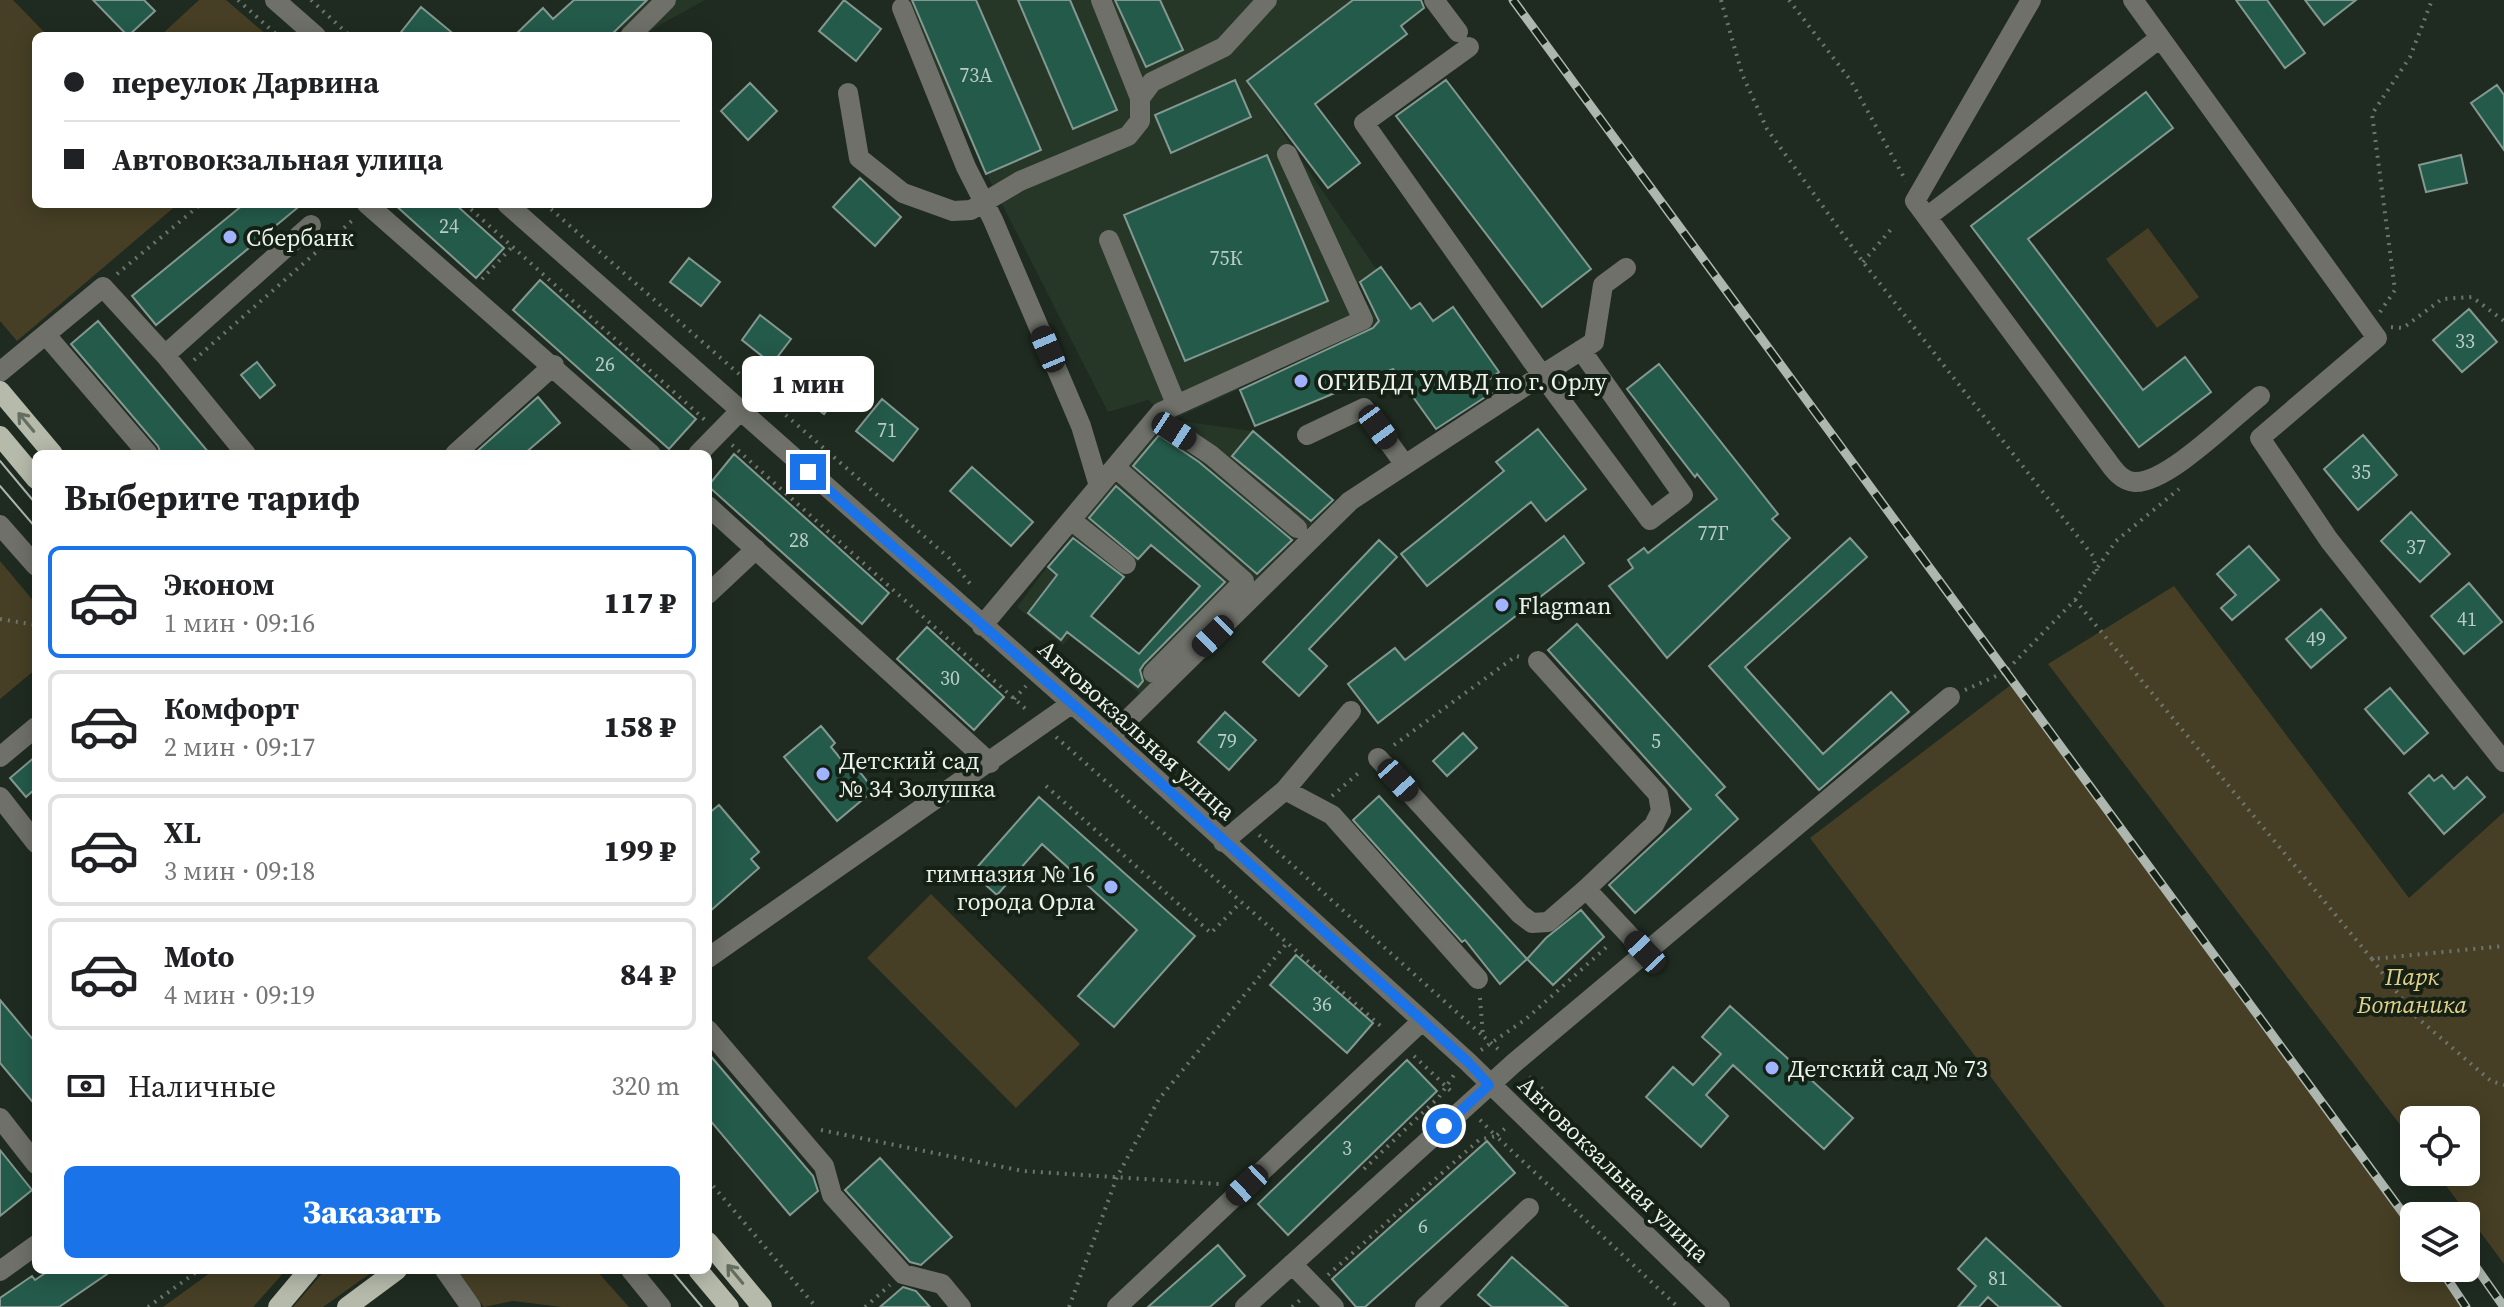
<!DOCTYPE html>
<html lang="ru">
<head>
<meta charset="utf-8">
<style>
	body { margin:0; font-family:"Source Serif 4",serif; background:#f2f2f2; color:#202124; height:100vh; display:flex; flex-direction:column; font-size:30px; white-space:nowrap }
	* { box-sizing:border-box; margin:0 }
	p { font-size:26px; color:#757577 }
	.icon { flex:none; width:44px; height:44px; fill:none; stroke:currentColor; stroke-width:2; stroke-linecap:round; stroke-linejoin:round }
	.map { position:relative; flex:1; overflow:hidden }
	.panel { position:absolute; left:32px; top:450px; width:680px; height:824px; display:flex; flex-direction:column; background:#fff; border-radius:12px; box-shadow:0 4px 20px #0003 }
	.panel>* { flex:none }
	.hud { position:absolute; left:32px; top:32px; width:680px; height:176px; border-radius:12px; box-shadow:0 4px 20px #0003; display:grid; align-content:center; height:176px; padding:0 32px; background:#fff }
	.buttons { position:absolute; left:2400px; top:1106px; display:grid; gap:16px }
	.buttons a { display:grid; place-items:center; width:80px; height:80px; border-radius:12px; background:#fff; box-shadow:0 4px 20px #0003; font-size:40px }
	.end { position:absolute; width:36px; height:36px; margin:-18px; border:10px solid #1a73e8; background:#fff; box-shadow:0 0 0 4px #fff }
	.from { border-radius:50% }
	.bubble { position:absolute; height:56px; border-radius:12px; background:#fff; box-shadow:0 4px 20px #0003; font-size:26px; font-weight:800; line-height:56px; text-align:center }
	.car { position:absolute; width:24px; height:48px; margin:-24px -12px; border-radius:10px; box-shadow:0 0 6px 2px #0007; background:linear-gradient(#222 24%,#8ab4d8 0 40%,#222 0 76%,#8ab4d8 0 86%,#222 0) }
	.hud b { display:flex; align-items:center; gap:28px; height:76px; font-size:30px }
	.hud b+b { border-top:2px solid #e0e0e0 }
	.hud i { width:20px; height:20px; background:#202124 }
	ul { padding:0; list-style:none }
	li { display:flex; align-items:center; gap:24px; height:112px; margin:0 16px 12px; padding:0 16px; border:4px solid #e0e0e0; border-radius:12px }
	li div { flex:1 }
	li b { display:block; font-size:30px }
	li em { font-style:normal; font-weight:800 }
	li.current { border-color:#1a73e8 }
	li>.icon { width:72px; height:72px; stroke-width:1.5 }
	h2 { padding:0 32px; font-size:36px; line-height:96px }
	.pay { display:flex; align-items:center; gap:20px; height:88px; padding:0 32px; font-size:30px }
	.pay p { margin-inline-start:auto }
	.primary-button { display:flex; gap:16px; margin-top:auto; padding:16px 32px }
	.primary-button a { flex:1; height:92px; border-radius:12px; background:#1a73e8; color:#fff; font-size:32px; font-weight:800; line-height:92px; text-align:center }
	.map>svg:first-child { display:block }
</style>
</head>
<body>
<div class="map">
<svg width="2504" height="1307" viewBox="0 0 2504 1307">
	<rect width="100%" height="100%" fill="#1f2b20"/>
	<path fill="#263627" d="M600,0H705L640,36H627Z
		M898,0H1355L1247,81L1377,270L1355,286L1385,329L1359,330L1236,381L1239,389L1172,420L1253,431L1334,501L1141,694L1119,675L1200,586L1152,545L1063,645L1017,607L1150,432L1170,420L1148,400L1108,412Z"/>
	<path fill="#463f25" d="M0,0H13L48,36H36V204H178L17,341L0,321Z
		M199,0H226L268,36H160Z
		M2148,228L2199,297L2157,328L2106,259Z
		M0,561L36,604V669L0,699Z
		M2174,586L2409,898L2504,812V1264L2436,1172H2466V1120H2414V1143L2048,664Z
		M2012,684L2414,1232V1268H2441L2469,1307H2165L1810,838Z
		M931,894L1080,1044L1016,1108L867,958Z
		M214,1270H286L253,1307H163Z
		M325,1270H375L323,1307H293Z
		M455,1270H596L629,1307H562L513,1301L484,1307Z"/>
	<path fill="#245a4a" stroke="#839891" stroke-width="2" d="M93,0H144L155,11L128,36Z
		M574,0H647L610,36H514L543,8L553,19Z
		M844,0L881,29L856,61L819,31Z
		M912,0H976L1041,150L986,174Z
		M1018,0H1070L1117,110L1073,129Z
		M1115,0H1160L1183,50L1146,67Z
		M1353,0H1421L1424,8L1401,26L1407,34L1315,104L1360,163L1328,188L1247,81Z
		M2236,0H2267L2305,53L2285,68Z
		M2305,0H2356L2324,25Z
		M421,7L456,36H398Z
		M1235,80L1251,117L1171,153L1155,115Z
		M1446,80L1591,269L1542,307L1396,116Z
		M750,83L777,111L748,140L721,111Z
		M2497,85L2504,95V150L2471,103Z
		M2146,92L2173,128L2028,239L2143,390L2185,357L2211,392L2139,447L1971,226Z
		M1267,155L1328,301L1185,361L1124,215Z
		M2461,155L2467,183L2426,192L2419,165Z
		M860,178L901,217L875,246L833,207Z
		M244,204H302L156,325L132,296Z
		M394,204H455L504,248L476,278Z
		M689,258L720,282L701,306L670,282Z
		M1381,267L1411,309L1420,303L1433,321L1453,307L1499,372L1486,382L1493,392L1436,429L1393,369L1255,426L1240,390L1373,328L1379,321L1360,282Z
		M540,280L696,419L669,449L513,310Z
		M2469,309L2497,342L2462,372L2433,340Z
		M760,315L791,339L772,364L742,340Z
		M98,321L210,454H161L158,446L71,344Z
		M257,362L275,385L260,398L241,375Z
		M1659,364L1778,514L1772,519L1790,538L1667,658L1609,586L1633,568L1628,560L1644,548L1648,553L1717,499L1697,474L1695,477L1627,389Z
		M811,366L842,390L824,414L793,391Z
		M538,397L560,423L524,454H474Z
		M882,399L918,429L893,461L856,431Z
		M1538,429L1586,489L1546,521L1531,502L1427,586L1401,554L1504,471L1496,462Z
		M1253,431L1333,500L1311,521L1232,456Z
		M1159,435L1199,462L1292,540L1257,574L1133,466Z
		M2363,435L2397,475L2358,510L2324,469Z
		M734,454L889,593L862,624L708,486Z
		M972,467L1033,522L1011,546L950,491Z
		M1116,486L1225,582L1144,664L1140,670L1143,681L1138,687L1067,632L1061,640L1028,613L1057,575L1048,567L1073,538L1124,577L1091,616L1139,654L1200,586L1151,545L1138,559L1089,518Z
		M2411,512L2450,554L2420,582L2381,541Z
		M1564,536L1584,563L1378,723L1348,684L1395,648L1405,660Z
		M1850,538L1867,557L1745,667L1823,754L1891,692L1909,712L1819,790L1709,666Z
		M1379,540L1397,557L1309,649L1327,666L1299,696L1263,662Z
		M2249,546L2279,580L2232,620L2221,608L2236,595L2217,574Z
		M2469,583L2502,622L2464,654L2431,616Z
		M2321,609L2346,638L2311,668L2286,639Z
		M1577,624L1725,787L1716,795L1738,819L1635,913L1609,885L1691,809L1548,650Z
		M927,627L1004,697L974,730L897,659Z
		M2390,688L2428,733L2404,754L2365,709Z
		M1225,712L1256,740L1229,770L1198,742Z
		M821,726L835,743L831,747L854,775L859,771L874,790L837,821L784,757Z
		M1463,733L1477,748L1447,776L1433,761Z
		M36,756V788L26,797L10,778Z
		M2429,775L2434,781L2442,775L2454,789L2467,777L2485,797L2444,834L2409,793Z
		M1379,796L1527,959L1500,984L1465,940L1462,942L1353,820Z
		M1039,797L1195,936L1114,1027L1078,996L1137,930L1042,844L997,895L972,873Z
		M719,805L759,852L751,859L759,868L708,913V814Z
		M1581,910L1604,937L1553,985L1527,959L1546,938Z
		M1296,955L1373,1023L1347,1053L1270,985Z
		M0,1000L36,1043V1106L0,1063Z
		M1730,1006L1853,1118L1824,1149L1733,1065L1706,1095L1728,1116L1701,1147L1646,1097L1673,1067L1693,1085L1721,1054L1702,1037Z
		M708,1053L813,1176L818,1191L790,1215L708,1118Z
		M1407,1060L1437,1091L1288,1235L1258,1204Z
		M1487,1141L1515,1173L1365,1307H1356L1332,1279Z
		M0,1150L32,1190L0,1216Z
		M880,1158L952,1237L921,1265L910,1262L845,1190Z
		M1986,1238L2061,1307H1999L1988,1297L1979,1307H1958L1976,1286L1958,1269Z
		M1218,1245L1245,1276L1210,1307H1148Z
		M1512,1257L1568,1307H1492L1478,1295Z
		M50,1270H113L59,1307H0V1298L32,1276L35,1280Z
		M903,1287L916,1291L930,1307H880Z"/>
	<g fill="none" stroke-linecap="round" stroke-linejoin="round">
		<path stroke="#6c766d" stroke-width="4" stroke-dasharray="2 6" stroke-linecap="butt" d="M238,0L278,36
			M311,0L350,36
			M1721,0L1742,74L1767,129L1863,262L2093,556L2097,571
			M1789,0L1851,81L1906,181
			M465,204L705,420
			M545,204L949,558L972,586
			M1863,262L1893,227
			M117,274L201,204
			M482,279L512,247
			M2380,312L2395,290L2372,114L2410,57L2432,0
			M2391,327L2403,328L2442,299L2472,297L2504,321
			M194,360L355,218
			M732,445L1029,712
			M2075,600L2116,541L2179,489
			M0,619L36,625
			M1965,690L2005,672L2075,600L2372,959L2504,946
			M1014,699L1026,686
			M1140,734L1231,811
			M1056,737L1384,1029
			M1394,745L1516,656L1520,657
			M1046,786L1211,933L1241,902
			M1332,796L1362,770
			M1259,835L1482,1035
			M2372,959L2414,1015L2491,1081L2504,1085
			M1480,998L1483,1036L1499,1050
			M1481,1050L1526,1019L1610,944
			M1414,1056L1454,1094
			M1529,1077L1546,1092L1536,1101
			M1480,1120L1496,1136L1509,1125
			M821,1130L1023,1171L1219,1184
			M1364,1169L1439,1097L1454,1075
			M708,1180L816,1307
			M1328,1275L1479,1140L1496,1136L1678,1307
			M148,1307L199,1270
			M865,1307L890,1285
			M1069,1307L1117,1177L1159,1099L1287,943
			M1292,1307L1300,1300"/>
		<path stroke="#6e7069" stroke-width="20" d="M275,0L316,36
			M1101,0L1140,98
			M1434,0L1458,32
			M2031,0L1915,201L2106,459C2113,469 2121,481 2135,482C2168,483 2233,417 2260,396
			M2133,0L2377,338L2260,438L2329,540L2504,762
			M902,8L966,167L993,220L1081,426L1099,486
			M630,36L666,0
			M848,93L859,158L903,193L953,211L971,210L1020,181L1128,136L1140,121V98L1152,82L1224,47L1267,0
			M367,204L651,454
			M507,204L1110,737L1468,1062L1720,1307
			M1927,217L2160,38
			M1109,240L1176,404
			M46,335L148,454
			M1581,350L1683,495L1650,520L1542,375L1594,342L1603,285L1626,268
			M165,355L246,454
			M0,372L103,287L165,355L311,225
			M1156,418L1211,455L1297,528
			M1307,435L1364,408L1405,465
			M455,454L554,365
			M698,454L740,411
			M1115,467L1244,581L1153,673
			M708,506L990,763
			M1071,520L1126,564
			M0,525L36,566
			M708,594L756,549
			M982,626L1161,412L1363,320L1287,154
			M1538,661L1658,794L1661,811L1654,825L1586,889
			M1110,737L1350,501L1542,375L1364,123L1469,47
			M0,757L36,727
			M1378,758L1520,914L1532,923L1548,922L1586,889L1645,952
			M1285,790L1351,711
			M0,797L36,843
			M1223,842L1285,790L1332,815L1478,979
			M708,958L1071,704
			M708,1030L824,1166L832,1195L903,1274L942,1284L961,1307
			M0,1118L36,1164
			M1292,1264L1334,1307
			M445,1270L471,1307
			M631,1270L661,1307
			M0,1271L36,1245
			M1117,1307L1422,1021
			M1245,1307L1514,1063L1950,697
			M1425,1307L1529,1208"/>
		<path stroke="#b5baab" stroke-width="20" d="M0,391L53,454
			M0,436L36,479
			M708,1242L762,1307
			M698,1270L729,1307
			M278,1307L309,1270
			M347,1307L397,1270"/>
		<path stroke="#aeb7af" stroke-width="2" d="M0,461L36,504
			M0,486L36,528
			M671,1270L702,1307"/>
		<defs>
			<path id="rail" d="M1513,0L2414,1228
				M2466,1253L2504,1307
				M2440,1268L2466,1307"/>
		</defs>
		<use href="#rail" stroke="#aeb7af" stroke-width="9"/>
		<use href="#rail" stroke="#162116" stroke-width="6" stroke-dasharray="18" stroke-linecap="butt"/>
	</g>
	<defs><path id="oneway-shaft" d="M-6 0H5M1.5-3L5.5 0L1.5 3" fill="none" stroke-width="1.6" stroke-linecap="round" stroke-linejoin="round" transform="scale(2)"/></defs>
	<g stroke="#666e60">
		<use href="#oneway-shaft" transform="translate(26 422) rotate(-130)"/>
		<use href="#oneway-shaft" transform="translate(735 1274) rotate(-130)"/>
	</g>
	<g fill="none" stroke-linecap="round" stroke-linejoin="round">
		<path stroke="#1a73e8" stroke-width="10" d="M808,472L1110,737L1468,1062L1489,1085L1444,1126"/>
	</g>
	<g fill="#a1b3fd" stroke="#162116" stroke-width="3">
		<circle cx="230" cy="237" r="8"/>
		<circle cx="1301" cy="381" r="8"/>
		<circle cx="1502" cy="605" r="8"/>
		<circle cx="823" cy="774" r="8"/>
		<circle cx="1111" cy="887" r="8"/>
		<circle cx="1772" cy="1068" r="8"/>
	</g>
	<g text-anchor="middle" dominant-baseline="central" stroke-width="8" stroke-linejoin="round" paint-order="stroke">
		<g font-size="20" fill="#b8ccc3">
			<text x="976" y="75">73А</text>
			<text x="449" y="226">24</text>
			<text x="1226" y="258">75К</text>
			<text x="2465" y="341">33</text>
			<text x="605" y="364">26</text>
			<text x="887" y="430">71</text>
			<text x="2361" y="472">35</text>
			<text x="1713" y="533">77Г</text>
			<text x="799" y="540">28</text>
			<text x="2416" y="547">37</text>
			<text x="2467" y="619">41</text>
			<text x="2316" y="639">49</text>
			<text x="950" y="678">30</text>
			<text x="1227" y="741">79</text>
			<text x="1656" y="741">5</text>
			<text x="1322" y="1004">36</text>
			<text x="1347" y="1148">3</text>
			<text x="1423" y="1226">6</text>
			<text x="1998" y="1278">81</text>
		</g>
		<g font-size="24" fill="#eaf2eb" stroke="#162116" text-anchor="start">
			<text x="246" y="237">Сбербанк</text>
			<text x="1317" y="381">ОГИБДД УМВД по г. Орлу</text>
			<text x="1518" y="605">Flagman</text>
			<text x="839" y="760">Детский сад<tspan x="839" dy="28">№ 34 Золушка</tspan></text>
			<text x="1095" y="873" text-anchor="end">гимназия № 16<tspan x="1095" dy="28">города Орла</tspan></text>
			<text x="1788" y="1068">Детский сад № 73</text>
		</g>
		<g font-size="24" fill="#eaf2eb" stroke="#162116">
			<text transform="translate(1137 730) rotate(42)">Автовокзальная улица</text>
			<text transform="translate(1614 1169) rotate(44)">Автовокзальная улица</text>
		</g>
		<g font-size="24" font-style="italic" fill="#e2d089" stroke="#162116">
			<text x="2412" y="976">Парк<tspan x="2412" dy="28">Ботаника</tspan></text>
		</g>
	</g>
</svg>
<div class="buttons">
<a><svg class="icon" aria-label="locate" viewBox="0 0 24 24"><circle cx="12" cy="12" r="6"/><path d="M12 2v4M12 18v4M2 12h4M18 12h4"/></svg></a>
<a><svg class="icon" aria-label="layers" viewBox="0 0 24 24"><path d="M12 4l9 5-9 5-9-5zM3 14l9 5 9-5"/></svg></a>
</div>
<i class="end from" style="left:1444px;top:1126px"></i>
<i class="end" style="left:808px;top:472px"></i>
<div class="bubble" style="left:742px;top:356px;width:132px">1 мин</div>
<i class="car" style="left:1048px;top:349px;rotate:337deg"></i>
<i class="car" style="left:1378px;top:427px;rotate:144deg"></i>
<i class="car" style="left:1174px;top:431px;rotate:123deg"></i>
<i class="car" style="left:1213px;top:636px;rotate:226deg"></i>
<i class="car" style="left:1398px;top:780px;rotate:138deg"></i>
<i class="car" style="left:1645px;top:952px;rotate:317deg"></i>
<i class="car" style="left:1247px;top:1185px;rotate:227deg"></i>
<div class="hud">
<b><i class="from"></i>переулок Дарвина</b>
<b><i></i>Автовокзальная улица</b>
</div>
<section class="panel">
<h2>Выберите тариф</h2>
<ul>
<li class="current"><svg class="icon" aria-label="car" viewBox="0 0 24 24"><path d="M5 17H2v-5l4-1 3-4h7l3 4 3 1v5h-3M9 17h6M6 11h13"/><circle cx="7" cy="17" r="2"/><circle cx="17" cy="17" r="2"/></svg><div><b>Эконом</b><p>1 мин · 09:16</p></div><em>117 ₽</em></li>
<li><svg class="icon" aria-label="car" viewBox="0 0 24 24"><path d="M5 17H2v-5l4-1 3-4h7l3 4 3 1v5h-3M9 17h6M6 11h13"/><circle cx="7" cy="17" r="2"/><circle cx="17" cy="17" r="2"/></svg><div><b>Комфорт</b><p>2 мин · 09:17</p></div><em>158 ₽</em></li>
<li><svg class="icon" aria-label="car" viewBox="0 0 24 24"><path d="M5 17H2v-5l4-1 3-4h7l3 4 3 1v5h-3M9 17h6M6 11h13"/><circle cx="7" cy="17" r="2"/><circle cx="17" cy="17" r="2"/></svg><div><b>XL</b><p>3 мин · 09:18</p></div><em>199 ₽</em></li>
<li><svg class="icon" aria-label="car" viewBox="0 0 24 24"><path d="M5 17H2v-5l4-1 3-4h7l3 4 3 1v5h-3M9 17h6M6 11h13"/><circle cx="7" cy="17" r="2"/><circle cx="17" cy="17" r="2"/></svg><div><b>Moto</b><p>4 мин · 09:19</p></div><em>84 ₽</em></li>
</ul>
<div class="pay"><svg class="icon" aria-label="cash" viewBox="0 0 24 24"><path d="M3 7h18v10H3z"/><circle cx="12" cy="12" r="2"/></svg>Наличные<p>320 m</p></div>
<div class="primary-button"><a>Заказать</a></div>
</section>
</div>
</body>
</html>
